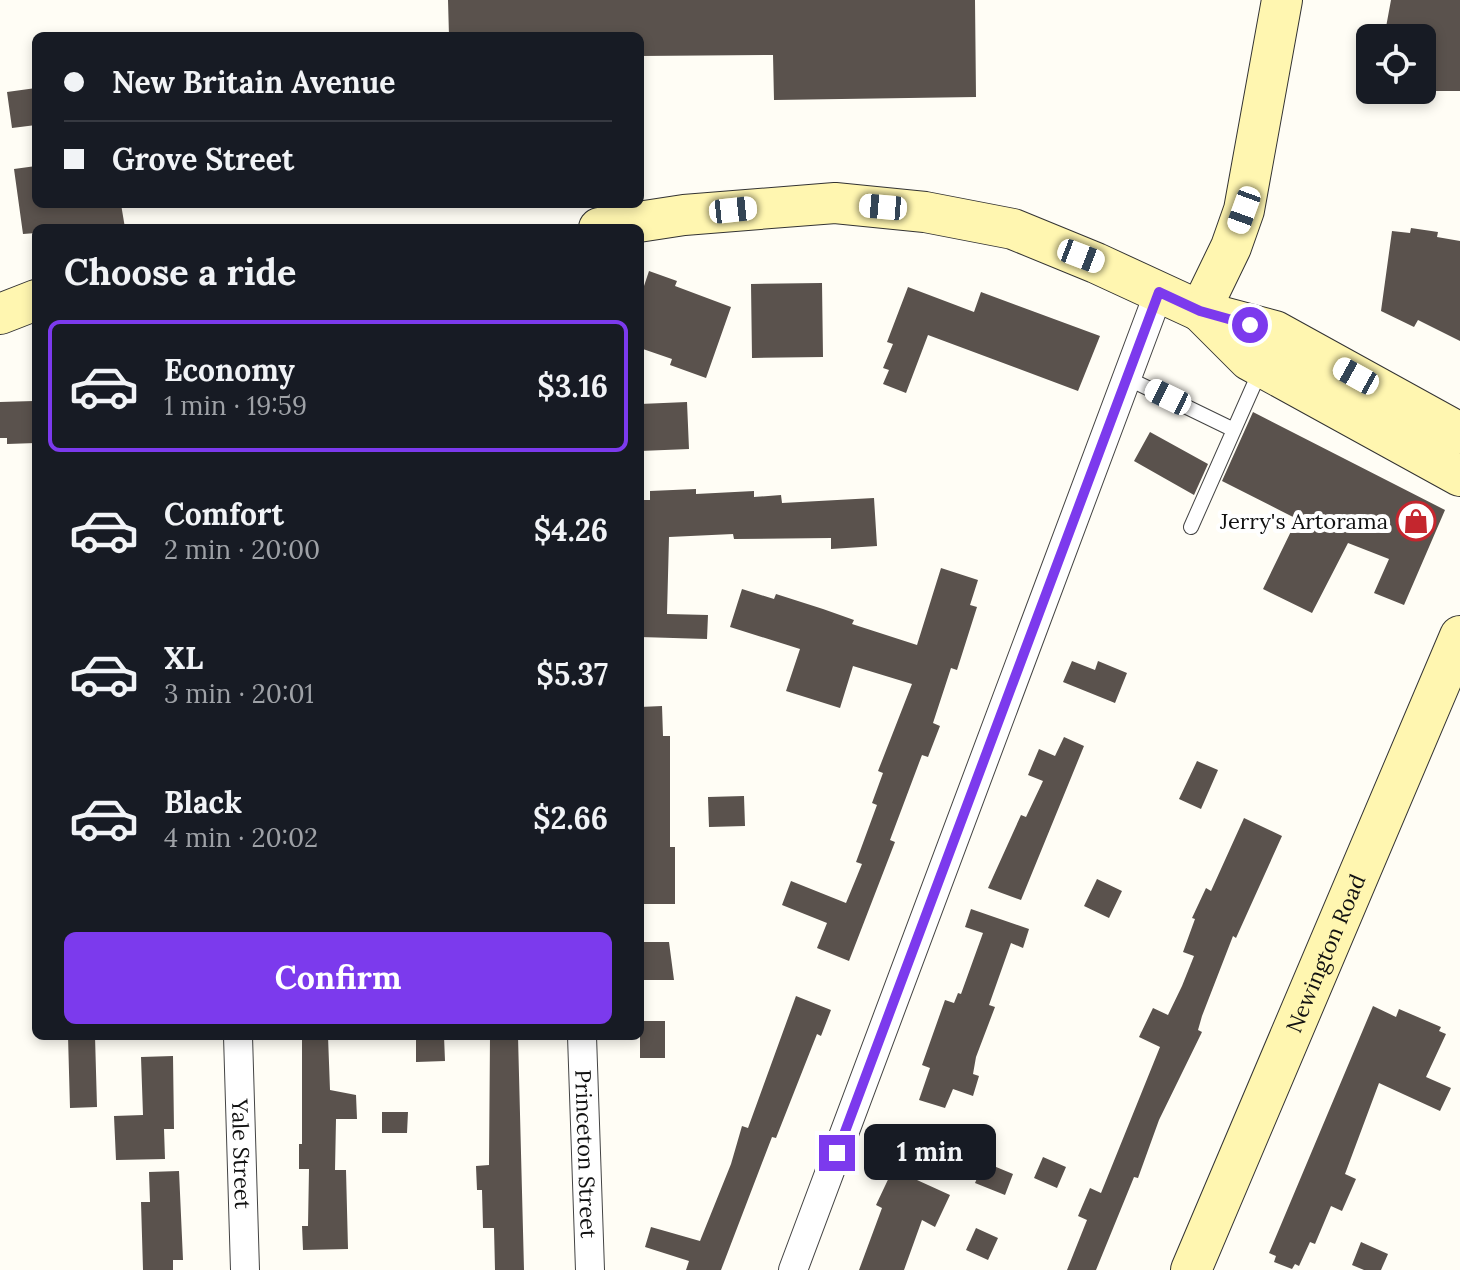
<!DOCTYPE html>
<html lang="en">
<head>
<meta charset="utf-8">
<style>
	body { margin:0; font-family:Lora,serif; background:#20242c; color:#f1f3f6; height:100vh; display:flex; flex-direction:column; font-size:30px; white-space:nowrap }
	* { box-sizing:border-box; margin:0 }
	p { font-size:26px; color:#9ea1a6 }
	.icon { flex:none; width:44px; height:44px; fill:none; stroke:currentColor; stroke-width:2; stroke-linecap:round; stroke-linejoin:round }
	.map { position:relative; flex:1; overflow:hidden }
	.side { position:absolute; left:32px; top:224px; width:612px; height:816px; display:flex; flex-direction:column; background:#171b24; border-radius:12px; box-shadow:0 4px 12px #0003 }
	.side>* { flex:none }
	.top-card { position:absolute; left:32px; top:32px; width:612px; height:176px; border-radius:12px; box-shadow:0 4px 12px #0003; display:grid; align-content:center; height:176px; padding:0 32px; background:#171b24 }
	.buttons { position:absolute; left:1356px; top:24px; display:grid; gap:16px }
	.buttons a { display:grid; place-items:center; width:80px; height:80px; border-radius:12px; background:#171b24; box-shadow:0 4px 12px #0003; font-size:40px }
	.end { position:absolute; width:36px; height:36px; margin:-18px; border:10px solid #7c3aed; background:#fff; box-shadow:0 0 0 4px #fff }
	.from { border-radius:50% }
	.bubble { position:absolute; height:56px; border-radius:12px; background:#171b24; box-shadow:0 4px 12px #0003; font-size:26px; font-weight:700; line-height:56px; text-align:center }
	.car { position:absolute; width:24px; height:48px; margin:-24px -12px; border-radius:10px; box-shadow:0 0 6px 2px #0007; background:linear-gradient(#fff 24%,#345 0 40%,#fff 0 76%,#345 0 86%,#fff 0) }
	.top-card b { display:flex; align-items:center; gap:28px; height:76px; font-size:30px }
	.top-card b+b { border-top:2px solid #363941 }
	.top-card i { width:20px; height:20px; background:#f1f3f6 }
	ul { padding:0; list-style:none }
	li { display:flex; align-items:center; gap:24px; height:132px; margin:0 16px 12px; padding:0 16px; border:4px solid transparent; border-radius:12px }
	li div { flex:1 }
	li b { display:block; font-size:30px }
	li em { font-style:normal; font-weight:700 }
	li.current { border-color:#7c3aed }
	li>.icon { width:72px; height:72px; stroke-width:1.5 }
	h2 { padding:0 32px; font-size:36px; line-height:96px }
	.primary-button { display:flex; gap:16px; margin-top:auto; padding:16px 32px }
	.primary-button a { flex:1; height:92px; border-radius:12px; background:#7c3aed; color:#fff; font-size:32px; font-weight:700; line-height:92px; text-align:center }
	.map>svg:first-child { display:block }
</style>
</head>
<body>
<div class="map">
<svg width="1460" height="1270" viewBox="0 0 1460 1270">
	<rect width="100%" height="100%" fill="#fffdf5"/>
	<path fill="#5a524d" d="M448,0H975L976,97L774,100L773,55L640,56V36H449Z
		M1391,0H1460V91H1422V38H1384Z
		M36,88V125L12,128L7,92Z
		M36,166V204H121L125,228H36V233L23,234L14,169Z
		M1411,228L1438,232L1437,237L1460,241V341L1418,320L1414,327L1381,311L1392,231L1410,233Z
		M649,271L677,281L675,286L731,307L706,378L670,365L672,359L640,348V298Z
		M822,283L823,357L752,358L751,284Z
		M908,287L974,312L981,292L1100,336L1078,391L928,335L906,393L883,384L889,370L883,368L893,344L887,342Z
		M34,401L36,443L7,444V438H0V402Z
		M687,402L689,449L640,451V404Z
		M1253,412L1445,510L1404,605L1374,593L1389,559L1348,543L1312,613L1263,589L1297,519L1222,481Z
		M1150,432L1208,464L1194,495L1134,461Z
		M696,489V494L754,491V497L781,495L782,503L874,498L877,546L831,549V538L734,539L733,534L669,537L667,614L708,615L707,639L640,637V500H650V491Z
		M941,568L978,580L970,605L977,607L957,670L951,668L933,723L940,726L928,757L922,755L890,840L895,842L849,961L817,948L827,923L782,905L791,881L846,903L862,864L856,862L877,805L872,803L883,773L878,771L912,684L853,666L840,708L786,691L800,649L730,627L742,589L774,599L776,594L823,609L854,620L852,624L917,645Z
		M1072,661L1095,670L1098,661L1127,673L1115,703L1063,682Z
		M662,706L663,736H670V847H675V904H640V707Z
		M1064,737L1084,746L1021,900L988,888L1021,815L1026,817L1043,781L1028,775L1039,749L1055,756Z
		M1197,761L1218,770L1201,809L1179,799Z
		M744,796L745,826L709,827L708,797Z
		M1244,818L1282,836L1236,938L1233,936L1202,1016L1198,1030L1202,1032L1159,1120L1138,1178L1134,1177L1096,1270H1067L1087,1220L1078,1216L1090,1188L1101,1193L1160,1047L1139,1037L1153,1008L1168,1015L1182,986L1194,956L1183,952L1195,919L1192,918L1206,888L1211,891Z
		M1097,879L1122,891L1109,918L1084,906Z
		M971,909L1029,929L1023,948L1011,943L989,1005L995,1007L976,1057L973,1074L979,1076L973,1096L953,1089L945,1108L919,1100L930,1068L922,1065L945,1000L954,1003L958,993L961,994L983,933L965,927Z
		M640,942H669L674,980H640Z
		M796,996L831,1010L821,1036L817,1034L776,1138L772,1137L721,1270H686L689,1261L645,1247L651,1227L700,1241L731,1164L742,1126L748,1128Z
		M1373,1006L1396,1017L1399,1009L1441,1027L1439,1031L1446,1034L1426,1077L1451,1088L1440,1111L1379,1083L1345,1174L1356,1179L1342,1211L1331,1206L1315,1244L1310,1242L1299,1266L1295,1264L1292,1269L1274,1262L1276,1256L1269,1253Z
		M640,1021H665V1058H640Z
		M68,1036H95L97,1107L70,1108Z
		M302,1036H328L330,1090L356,1095L357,1119H336L335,1170H346L348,1249L303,1250L302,1226H308L309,1169H299V1144H302Z
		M416,1036H444L445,1061L416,1062Z
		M490,1036H518L524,1270H495L494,1228H483L482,1190H477L476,1166L489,1165Z
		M173,1056L174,1129H164L165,1159L116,1160L114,1116L143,1115L141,1057Z
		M382,1112H408L407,1133H382Z
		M910,1133L932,1142L917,1180L950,1195L935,1227L922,1220L904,1270H859L882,1208L876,1205Z
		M1043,1157L1066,1167L1057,1188L1034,1178Z
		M984,1162L1013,1174L1005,1195L975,1183Z
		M179,1171L183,1260H173V1270H143L141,1202H150L149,1172Z
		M976,1228L998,1238L988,1260L966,1250Z
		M1361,1242L1388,1254L1381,1270H1364L1352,1265Z"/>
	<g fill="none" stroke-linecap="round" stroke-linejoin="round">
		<defs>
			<path id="service" d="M1127,378L1234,430
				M1191,527L1260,371"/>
			<g id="minor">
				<path id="s1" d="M238,1036L245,1270"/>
				<path id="s2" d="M582,1036L590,1270"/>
				<path d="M793,1270L1159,292"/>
			</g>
			<g id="secondary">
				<path d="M599,228L684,215L835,203L925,212L1013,229L1096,263L1200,311L1275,331L1460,433"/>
				<path d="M1200,311L1231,247L1244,210L1282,0"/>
				<path d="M1200,311L1249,360L1460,476"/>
				<path d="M0,314L36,300"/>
				<path id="s3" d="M1191,1270L1460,636"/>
			</g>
		</defs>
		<use href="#service" stroke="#444" stroke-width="16"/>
		<use href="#minor" stroke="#444" stroke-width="30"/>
		<use href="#secondary" stroke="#333" stroke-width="42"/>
		<use href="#service" stroke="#fff" stroke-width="14"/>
		<use href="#minor" stroke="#fff" stroke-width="28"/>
		<use href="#secondary" stroke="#fff6b0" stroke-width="40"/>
	</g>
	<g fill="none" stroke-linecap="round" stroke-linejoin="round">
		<path stroke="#7c3aed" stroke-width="10" d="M837,1153L1159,292L1200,311L1250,325"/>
	</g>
	<defs>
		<symbol id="shop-ring" viewBox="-11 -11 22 22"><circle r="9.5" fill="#fff" stroke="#c4262e" stroke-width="1.5"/><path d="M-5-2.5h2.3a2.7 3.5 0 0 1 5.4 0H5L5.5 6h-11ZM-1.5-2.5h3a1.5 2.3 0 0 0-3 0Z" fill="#c4262e"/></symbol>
	</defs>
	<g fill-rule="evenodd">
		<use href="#shop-ring" x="1394" y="499" width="44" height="44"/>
	</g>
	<g text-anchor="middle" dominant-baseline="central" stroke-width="8" stroke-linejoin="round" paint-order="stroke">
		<g font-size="22" fill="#111" stroke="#fff" text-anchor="end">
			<text x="1388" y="521">Jerry's Artorama</text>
		</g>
		<g font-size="22" fill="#111" stroke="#fff">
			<text stroke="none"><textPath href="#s3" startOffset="344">Newington Road</textPath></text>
			<text stroke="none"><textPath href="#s1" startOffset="118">Yale Street</textPath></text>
			<text stroke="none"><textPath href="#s2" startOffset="118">Princeton Street</textPath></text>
		</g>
	</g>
</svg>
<div class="buttons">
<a><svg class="icon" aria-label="locate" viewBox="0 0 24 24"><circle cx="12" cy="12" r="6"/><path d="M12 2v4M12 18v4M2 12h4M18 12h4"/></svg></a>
</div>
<i class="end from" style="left:1250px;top:325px"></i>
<i class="end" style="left:837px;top:1153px"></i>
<div class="bubble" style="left:864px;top:1124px;width:132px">1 min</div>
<i class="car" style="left:883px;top:207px;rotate:275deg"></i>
<i class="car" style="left:733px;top:210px;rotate:84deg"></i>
<i class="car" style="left:1244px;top:210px;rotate:200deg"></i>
<i class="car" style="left:1081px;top:256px;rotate:111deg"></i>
<i class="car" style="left:1356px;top:376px;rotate:299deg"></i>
<i class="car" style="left:1168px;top:397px;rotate:296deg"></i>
<div class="top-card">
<b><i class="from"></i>New Britain Avenue</b>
<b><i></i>Grove Street</b>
</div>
<section class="side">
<h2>Choose a ride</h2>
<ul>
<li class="current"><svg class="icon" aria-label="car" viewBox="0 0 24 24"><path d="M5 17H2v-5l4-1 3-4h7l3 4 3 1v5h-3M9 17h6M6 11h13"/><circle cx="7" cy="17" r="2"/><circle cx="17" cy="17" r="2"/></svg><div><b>Economy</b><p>1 min · 19:59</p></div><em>$3.16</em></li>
<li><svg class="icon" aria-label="car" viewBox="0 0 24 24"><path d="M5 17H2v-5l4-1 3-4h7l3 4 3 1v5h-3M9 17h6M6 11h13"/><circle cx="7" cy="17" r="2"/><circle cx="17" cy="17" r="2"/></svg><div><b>Comfort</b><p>2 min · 20:00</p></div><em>$4.26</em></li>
<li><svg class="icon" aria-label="car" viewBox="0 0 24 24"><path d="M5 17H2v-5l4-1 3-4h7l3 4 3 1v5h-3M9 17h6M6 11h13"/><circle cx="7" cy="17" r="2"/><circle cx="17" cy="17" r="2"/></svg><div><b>XL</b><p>3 min · 20:01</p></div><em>$5.37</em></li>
<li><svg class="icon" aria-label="car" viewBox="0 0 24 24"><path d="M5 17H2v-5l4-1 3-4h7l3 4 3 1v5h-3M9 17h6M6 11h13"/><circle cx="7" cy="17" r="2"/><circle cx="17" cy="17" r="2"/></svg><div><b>Black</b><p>4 min · 20:02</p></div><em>$2.66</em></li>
</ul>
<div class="primary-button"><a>Confirm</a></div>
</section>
</div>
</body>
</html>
